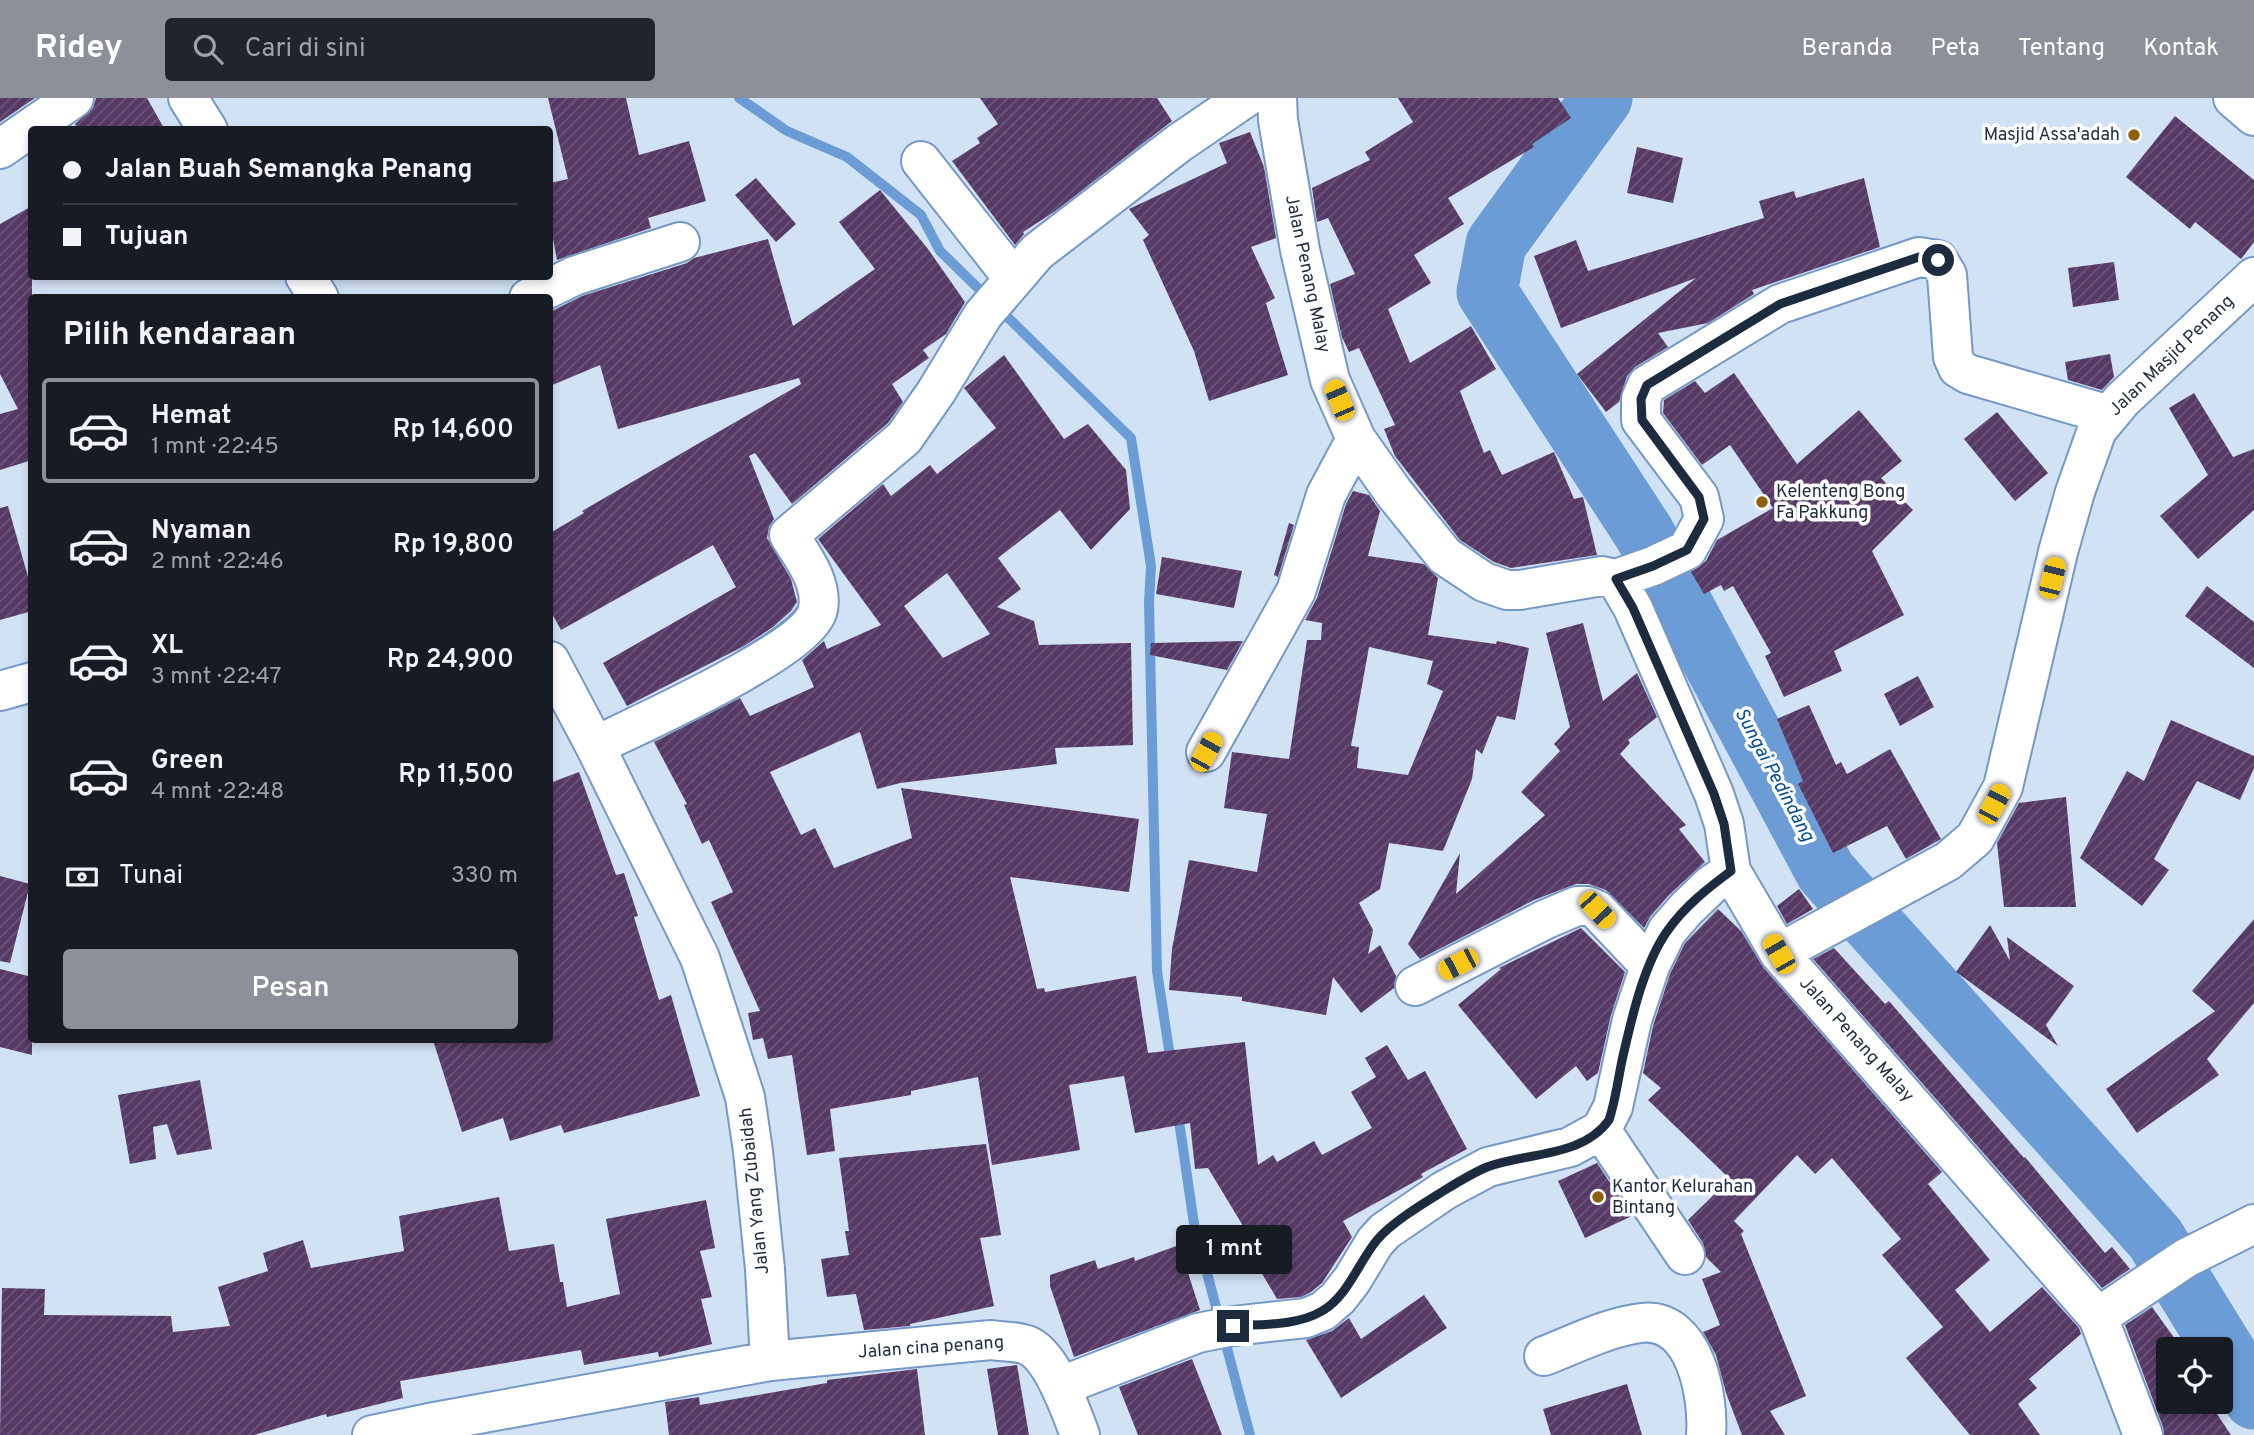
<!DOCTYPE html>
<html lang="id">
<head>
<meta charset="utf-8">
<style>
	body { margin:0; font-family:Overpass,sans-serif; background:#20242c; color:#f1f3f6; height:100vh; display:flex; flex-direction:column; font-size:26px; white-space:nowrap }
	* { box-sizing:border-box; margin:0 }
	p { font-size:23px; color:#9ea1a6 }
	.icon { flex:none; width:38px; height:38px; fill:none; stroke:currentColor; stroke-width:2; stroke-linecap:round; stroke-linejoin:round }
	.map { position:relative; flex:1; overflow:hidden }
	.drawer { position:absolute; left:28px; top:196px; width:525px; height:749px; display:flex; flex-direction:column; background:#171b24; border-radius:7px; box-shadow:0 4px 10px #0003 }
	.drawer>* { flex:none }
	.banner { position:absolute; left:28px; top:28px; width:525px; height:154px; border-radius:7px; box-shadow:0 4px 10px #0003; display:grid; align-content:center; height:154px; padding:0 35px; background:#171b24 }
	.tools { position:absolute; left:2156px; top:1239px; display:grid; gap:14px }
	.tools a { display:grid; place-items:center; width:77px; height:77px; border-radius:7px; background:#171b24; box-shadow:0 4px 10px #0003; font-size:35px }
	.end { position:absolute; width:32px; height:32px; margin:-16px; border:9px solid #1d2b3e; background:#fff; box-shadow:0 0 0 4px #fff }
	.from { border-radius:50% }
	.bubble { position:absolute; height:49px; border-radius:7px; background:#171b24; box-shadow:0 4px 10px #0003; font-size:23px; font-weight:600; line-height:49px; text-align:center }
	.car { position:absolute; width:21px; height:42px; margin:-21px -10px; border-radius:9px; box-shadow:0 0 5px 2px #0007; background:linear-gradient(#f5c518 24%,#345 0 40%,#f5c518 0 76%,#345 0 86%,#f5c518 0) }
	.banner b { display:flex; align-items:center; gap:24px; height:66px; font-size:26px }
	.banner b+b { border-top:2px solid #363941 }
	.banner i { width:18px; height:18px; background:#f1f3f6 }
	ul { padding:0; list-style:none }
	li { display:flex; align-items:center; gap:21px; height:105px; margin:0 14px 10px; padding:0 21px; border:4px solid transparent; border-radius:7px }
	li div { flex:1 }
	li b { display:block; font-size:26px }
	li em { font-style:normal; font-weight:600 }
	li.current { border-color:#8c9099 }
	li>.icon { width:63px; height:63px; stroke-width:1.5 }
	h2 { padding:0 35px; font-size:32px; line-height:84px }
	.pay { display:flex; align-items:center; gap:18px; height:77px; padding:0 35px; font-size:26px }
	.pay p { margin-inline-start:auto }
	.primary-button { display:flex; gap:14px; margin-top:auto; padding:14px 35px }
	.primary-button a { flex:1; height:80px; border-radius:7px; background:#8c9099; color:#fff; font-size:28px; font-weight:600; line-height:80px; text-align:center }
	header { display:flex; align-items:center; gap:42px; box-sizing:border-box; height:98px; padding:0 35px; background:#8c9099; color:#fff }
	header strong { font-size:33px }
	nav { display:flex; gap:38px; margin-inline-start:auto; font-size:24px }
	.search { width:490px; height:63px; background:#20242c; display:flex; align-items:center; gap:18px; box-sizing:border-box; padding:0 24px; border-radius:7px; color:#9ea1a6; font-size:26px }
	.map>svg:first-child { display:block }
</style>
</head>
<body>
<header>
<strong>Ridey</strong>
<div class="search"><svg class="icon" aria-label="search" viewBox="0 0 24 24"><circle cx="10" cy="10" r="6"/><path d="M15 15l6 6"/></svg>Cari di sini</div>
<nav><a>Beranda</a><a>Peta</a><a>Tentang</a><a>Kontak</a></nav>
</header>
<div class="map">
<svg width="2254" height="1337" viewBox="0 0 2254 1337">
	<defs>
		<pattern id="building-hatch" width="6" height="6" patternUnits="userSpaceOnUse" patternTransform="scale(1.75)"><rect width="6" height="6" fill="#563a65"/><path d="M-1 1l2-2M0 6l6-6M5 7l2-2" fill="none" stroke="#6a5578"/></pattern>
	</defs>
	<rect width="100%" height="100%" fill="#d2e2f5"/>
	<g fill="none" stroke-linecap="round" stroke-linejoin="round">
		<path stroke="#6c9cd6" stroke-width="10" d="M739,0L787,33L847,59L921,117L940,153L1131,340L1151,468L1149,504L1157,873L1171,965
			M1178,1016L1194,1126L1250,1337"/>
		<path stroke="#6c9cd6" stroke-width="61" d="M1602,0L1496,146L1487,194L1644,435L1826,774L2155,1140L2254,1301"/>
	</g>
	<path fill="url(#building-hatch)" fill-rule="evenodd" d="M0,0H35L0,24Z
		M96,0H147L165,32H78L75,26L93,10Z
		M548,0H626L639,57L689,43L706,103L648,120L651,130L557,162L550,124V85L568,81Z
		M980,0H1157L1172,23L1054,114L1023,134L1024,136L1015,147L952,63L980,45L977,40L998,26Z
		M1398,0H1558L1571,20L1532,46L1534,49L1448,100L1464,126L1414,157L1431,185L1388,211L1410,265L1471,228L1496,271L1460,293L1484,355L1490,352L1502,377L1554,354L1574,401L1583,399L1597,457L1511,470L1494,464L1460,442L1395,358L1384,331L1395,327L1359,250L1349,254L1342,239L1330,186L1355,176L1328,120L1317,124L1312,90L1370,62L1365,54L1413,24Z
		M2175,18L2254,82V144L2241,161L2195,124L2190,131L2126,79Z
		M1250,34L1264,69L1276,140L1251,149L1275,200L1266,205L1288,277L1209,303L1194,253L1143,142L1149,137L1129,111L1227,65L1219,45Z
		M1637,49L1683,60L1673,105L1627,95Z
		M756,80L796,126L776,144L735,97Z
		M1864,80L1880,149L1752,192L1754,196L1708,225L1658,235L1668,249L1635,269L1627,278L1619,304L1606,314L1577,276L1696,180L1561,230L1534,158L1576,142L1588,173L1764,120L1759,103L1794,93L1796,100Z
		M880,92L928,151L965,204L946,236L923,252L929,260L892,286L903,304L888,325L792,406L755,355L749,358L774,421L769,429L767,440L791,481L797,504L791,513L773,529L744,548L627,608L603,565L736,489L713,447L561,532L550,512V435L584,415L582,413L801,286L799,280L618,331L600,267L550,288V214L582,198L687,165L694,160L768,141L793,228L875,171L839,124Z
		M32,108V362L0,372V316L18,311L0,276V126Z
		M2114,164L2119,202L2073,209L2068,170Z
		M2110,256L2114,279L2102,292L2068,282L2065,264Z
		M1004,257L1064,341L1088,326L1126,372L1130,411L1091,452L1060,412L998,460L1021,491L997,509L1034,523L1039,547L1131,545L1133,647L1055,650L1057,666L900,685L877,691L860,634L770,674L801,737L815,730L834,770L912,740L901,690L1139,721L1129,794L1010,779L1037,891L1044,890L1045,894L1136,878L1148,955L1245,944L1258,1067L1273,1057L1277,1064L1314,1043L1322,1057L1372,1030L1351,994L1376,979L1365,960L1387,947L1408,982L1425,973L1467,1051L1421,1076L1423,1079L1343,1123L1352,1139L1322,1185L1311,1194L1301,1199L1277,1201L1250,1155L1257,1151L1208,1070L1195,1071L1190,1025L1135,1035L1124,978L1069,987L1080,1052L992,1067L978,979L911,993V997L830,1011L835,1053L807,1057L792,957L768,961L763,940L753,942L748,915L760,913L711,804L733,794L709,742L702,746L684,707L687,706L654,644L740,600L750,618L814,589L802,562L824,543L827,551L881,527L818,441L883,386L891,398L930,367L937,376L996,330L964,290ZM947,475L990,536L943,560L904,508Z
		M1734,275L1797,366L1859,312L1902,363L1881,380L1913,412L1872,453L1904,517L1834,553L1842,573L1784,599L1765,558L1771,555L1733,488L1724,493L1721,487L1704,496L1691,474L1706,463L1717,442L1773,410L1730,347L1702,367L1663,315L1664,302L1695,283L1705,295Z
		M2194,295L2233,359L2254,351V412L2198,461L2160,418L2208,377L2169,310Z
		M1997,314L2048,375L2015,403L1964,341Z
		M1353,393L1369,397L1380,413L1368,458L1424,466L1438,480L1428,537L1496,546L1497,543L1529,550L1515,622L1497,618L1482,656L1476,651L1472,681L1443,753L1389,745L1380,791L1359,805L1373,832L1368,856L1380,847L1396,878L1394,890L1361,915L1333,879L1326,917L1242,903V899L1169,892L1172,851L1189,762L1257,774L1267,716L1224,710L1232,654L1289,661L1307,542H1321L1322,525L1305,522L1317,500L1346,406ZM1369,549L1433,563L1427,586L1443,593L1408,677L1357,670L1359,649L1351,648Z
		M8,408L32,493V513L0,522V410Z
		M1289,425L1294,427L1278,479L1274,477Z
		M1162,459L1242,473L1234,510L1156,496Z
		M2207,488L2254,524V570L2185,518Z
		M1583,525L1603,603L1637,575L1657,619L1628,642L1630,645L1620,656L1686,727L1679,731L1705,764L1669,797L1650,819L1644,830L1606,792L1589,786H1576L1534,802L1420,861L1408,846L1460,755L1456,796L1545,717L1521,694L1560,653L1554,646L1570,629L1546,535Z
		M1243,543L1227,572L1150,557L1151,545Z
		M1918,578L1934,609L1900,628L1884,596Z
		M1809,607L1836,667L1841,664L1847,676L1890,651L1941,741L1906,761L1887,728L1833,755L1798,686L1803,683L1777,621Z
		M2171,622L2254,658V670L2240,702L2197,683L2154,761L2169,772L2142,808L2080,760L2127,673L2144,683Z
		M579,674L616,777L624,775L638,818L634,819L659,902L671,897L700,998L564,1035L561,1027L510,1043L503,1020L462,1034L433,942H550V685Z
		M2066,699L2076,809H2004L1997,745L2019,705Z
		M0,778L30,786L10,865L0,863Z
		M1799,791L1813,811L1787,826L1777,808Z
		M1718,811L1741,833L1763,869L1942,1074L1928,1086L1990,1162L1955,1192L1990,1234L2042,1189L2079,1230L2081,1236L2029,1281L2037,1290L2018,1306L2040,1337H1970L1906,1260L1943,1229L1882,1157L1901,1141L1832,1060L1815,1076L1797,1057L1734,1123L1744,1133L1741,1136L1806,1298L1770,1313L1785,1337H1742L1726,1295L1716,1257L1703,1234L1720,1227L1702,1181L1721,1174L1706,1159L1703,1145L1688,1122L1730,1081L1648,1002L1661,990L1643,975L1653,928L1670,876L1685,845Z
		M2254,821V905L2207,961L2219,977L2137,1035L2106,991L2215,913L2192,893Z
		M1990,827L2010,863L2007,839L2074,888L2046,927L2058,948L1956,874Z
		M1581,830L1625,874L1611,917L1598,975L1587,983L1576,968L1536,1001L1458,907L1501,871L1499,870Z
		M1834,850L1885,906L1889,903L2024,1060L2025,1059L2105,1155L2112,1149L2130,1171L2102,1190L1813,861Z
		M0,871L32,879V957L0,949Z
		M200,982L212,1051L177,1057L167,1026L153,1029L156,1061L130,1066L118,997Z
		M986,1046L1001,1137L980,1140L994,1208L910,1226V1228L864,1232L856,1196L827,1199L821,1161L849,1157L845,1133H849L839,1060Z
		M1597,1065L1632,1118L1585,1140L1558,1083Z
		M499,1099L509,1153L554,1146L560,1184H563L567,1209L620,1196L606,1121L706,1102L715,1150L700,1153L712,1199L701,1201L712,1246L659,1259L658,1254L584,1267L581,1252L400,1283L403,1300L327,1319L326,1316L254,1337H0L2,1190L45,1191L44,1217L171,1218L173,1234L230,1228L218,1189L268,1173L263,1155L303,1142L311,1170L404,1153L399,1118Z
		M1179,1147L1200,1212L1074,1259L1050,1188V1177L1095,1162L1098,1171L1134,1159L1135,1163Z
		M1424,1197L1447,1230L1341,1300L1306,1242L1332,1233L1349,1220L1361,1241Z
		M2152,1209L2175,1241L2168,1245V1304H2209L2231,1337H2164L2163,1329L2125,1227Z
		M1192,1261L1222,1337H1138L1119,1289Z
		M1017,1267L1029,1337H998L987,1271Z
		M917,1271L925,1337H669L665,1304L699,1299L700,1307L827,1285V1282Z
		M1627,1286L1642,1337H1551L1543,1311Z"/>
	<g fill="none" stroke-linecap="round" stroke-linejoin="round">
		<defs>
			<path id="minor" d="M188,0L208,32
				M1277,0L1278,22L1300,152L1330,282L1356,341L1394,395L1445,458L1484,484L1507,492H1520L1602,478L1616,481L1633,510L1714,696L1724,726L1731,773L1779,855L2098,1219L2143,1337
				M2233,0L2254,18
				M0,51L74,0
				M921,63L1013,180
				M305,178L319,200
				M529,200L574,178L680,144
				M1616,481L1653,468L1687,452L1704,421L1699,399L1641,322V301L1647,287L1780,206L1919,159L1938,162L1947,177L1953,259L1958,270L1968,276L2109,317
				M0,593L32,584
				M595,648C635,628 811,551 818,511C823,484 802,458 789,437L904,340L936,294L983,217L1037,154L1179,45L1245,0
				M1206,654L1296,493L1326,397L1356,341
				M1779,855L1948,763L1975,740L2003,689L2058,454L2075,394L2097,332L2122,302L2254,179
				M1415,888L1544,822L1577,808H1588L1597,812L1650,868
				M1601,1032L1685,1157
				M2098,1219L2186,1160L2254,1126
				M1544,1258C1575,1246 1608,1229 1641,1225C1695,1218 1709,1299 1706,1337
				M770,1263L991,1242C1003,1244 1019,1243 1029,1248C1053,1260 1071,1313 1080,1337
				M1061,1288L1198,1235L1233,1228L1306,1220L1323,1213L1338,1200L1352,1182L1375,1144L1385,1133L1445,1092L1488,1069L1570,1049L1601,1032L1613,1009L1632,922L1650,868L1667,833L1686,811L1711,787L1731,773
				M372,1337L429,1325L770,1263L765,1171L753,1053L745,999L700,860L595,648L550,563"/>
		</defs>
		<use href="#minor" stroke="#7599c6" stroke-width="42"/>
		<use href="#minor" stroke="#fff" stroke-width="38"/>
	</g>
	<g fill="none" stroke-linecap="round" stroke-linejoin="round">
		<path stroke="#1d2b3e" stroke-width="9" d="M1233,1228C1261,1226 1297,1228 1322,1213C1348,1198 1358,1165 1377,1142C1392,1124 1424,1105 1445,1092C1458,1084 1473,1075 1487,1069C1526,1054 1582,1060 1609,1022C1616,1001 1618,980 1623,958C1632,919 1644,865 1668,832C1685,808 1708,790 1731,773L1724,726L1714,696L1633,510L1616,481L1653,468L1687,452L1704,421L1699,399L1642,322L1641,301L1647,287L1780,206L1919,159L1938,162"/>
	</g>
	<g fill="#90610d" stroke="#fff" stroke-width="2.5">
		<circle cx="2134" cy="37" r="7"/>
		<circle cx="1762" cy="404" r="7"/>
		<circle cx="1598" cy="1099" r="7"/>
	</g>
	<g text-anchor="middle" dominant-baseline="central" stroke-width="7" stroke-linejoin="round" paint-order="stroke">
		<g font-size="18" fill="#1d2b3e" stroke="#fff" text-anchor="start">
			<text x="2120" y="37" text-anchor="end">Masjid Assa'adah</text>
			<text x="1776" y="394">Kelenteng Bong<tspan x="1776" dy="21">Fa Pakkung</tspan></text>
			<text x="1612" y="1089">Kantor Kelurahan<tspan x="1612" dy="21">Bintang</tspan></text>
		</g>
		<g font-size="18" fill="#1d2b3e" stroke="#fff">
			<text transform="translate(1307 176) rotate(78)">Jalan Penang Malay</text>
			<text transform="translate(2172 258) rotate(-44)">Jalan Masjid Penang</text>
			<text transform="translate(1856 942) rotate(48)">Jalan Penang Malay</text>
			<text transform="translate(755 1093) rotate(-96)">Jalan Yang Zubaidah</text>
			<text transform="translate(931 1250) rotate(-4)">Jalan cina penang</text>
		</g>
		<g font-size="19" font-style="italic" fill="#044c92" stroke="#fff">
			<text transform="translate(1774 677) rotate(62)">Sungai Pedindang</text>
		</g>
	</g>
</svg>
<div class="tools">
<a><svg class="icon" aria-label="locate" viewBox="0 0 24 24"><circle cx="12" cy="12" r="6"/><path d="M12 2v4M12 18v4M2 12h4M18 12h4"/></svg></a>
</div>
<i class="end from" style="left:1938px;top:162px"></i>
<i class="end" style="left:1233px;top:1228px"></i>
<div class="bubble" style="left:1176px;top:1127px;width:116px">1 mnt</div>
<i class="car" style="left:1339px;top:302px;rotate:337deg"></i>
<i class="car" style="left:2052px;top:480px;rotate:14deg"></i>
<i class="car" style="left:1206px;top:654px;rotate:29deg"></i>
<i class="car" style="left:1994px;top:706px;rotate:28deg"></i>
<i class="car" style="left:1597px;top:812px;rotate:137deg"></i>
<i class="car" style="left:1779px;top:856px;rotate:330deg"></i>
<i class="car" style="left:1458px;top:866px;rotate:243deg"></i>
<div class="banner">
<b><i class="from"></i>Jalan Buah Semangka Penang</b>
<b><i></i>Tujuan</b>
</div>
<section class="drawer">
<h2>Pilih kendaraan</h2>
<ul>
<li class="current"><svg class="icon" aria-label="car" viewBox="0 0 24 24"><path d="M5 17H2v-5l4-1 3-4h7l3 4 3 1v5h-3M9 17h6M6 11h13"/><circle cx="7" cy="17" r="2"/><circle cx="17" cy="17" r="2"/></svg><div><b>Hemat</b><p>1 mnt · 22:45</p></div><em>Rp 14,600</em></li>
<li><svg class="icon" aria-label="car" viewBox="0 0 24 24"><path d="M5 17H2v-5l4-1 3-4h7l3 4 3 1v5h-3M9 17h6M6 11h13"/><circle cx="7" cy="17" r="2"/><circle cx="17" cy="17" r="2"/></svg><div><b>Nyaman</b><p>2 mnt · 22:46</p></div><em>Rp 19,800</em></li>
<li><svg class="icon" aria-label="car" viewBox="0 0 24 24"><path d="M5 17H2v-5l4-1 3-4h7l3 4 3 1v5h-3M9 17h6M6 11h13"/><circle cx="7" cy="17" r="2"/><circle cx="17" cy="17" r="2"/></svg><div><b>XL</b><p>3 mnt · 22:47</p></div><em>Rp 24,900</em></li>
<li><svg class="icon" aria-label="car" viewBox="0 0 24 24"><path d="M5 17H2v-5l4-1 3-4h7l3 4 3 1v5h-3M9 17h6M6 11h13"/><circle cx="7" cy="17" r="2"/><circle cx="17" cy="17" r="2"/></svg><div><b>Green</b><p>4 mnt · 22:48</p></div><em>Rp 11,500</em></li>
</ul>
<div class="pay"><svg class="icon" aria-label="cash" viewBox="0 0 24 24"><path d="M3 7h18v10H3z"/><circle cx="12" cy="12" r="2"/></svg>Tunai<p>330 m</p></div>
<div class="primary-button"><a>Pesan</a></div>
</section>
</div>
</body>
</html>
